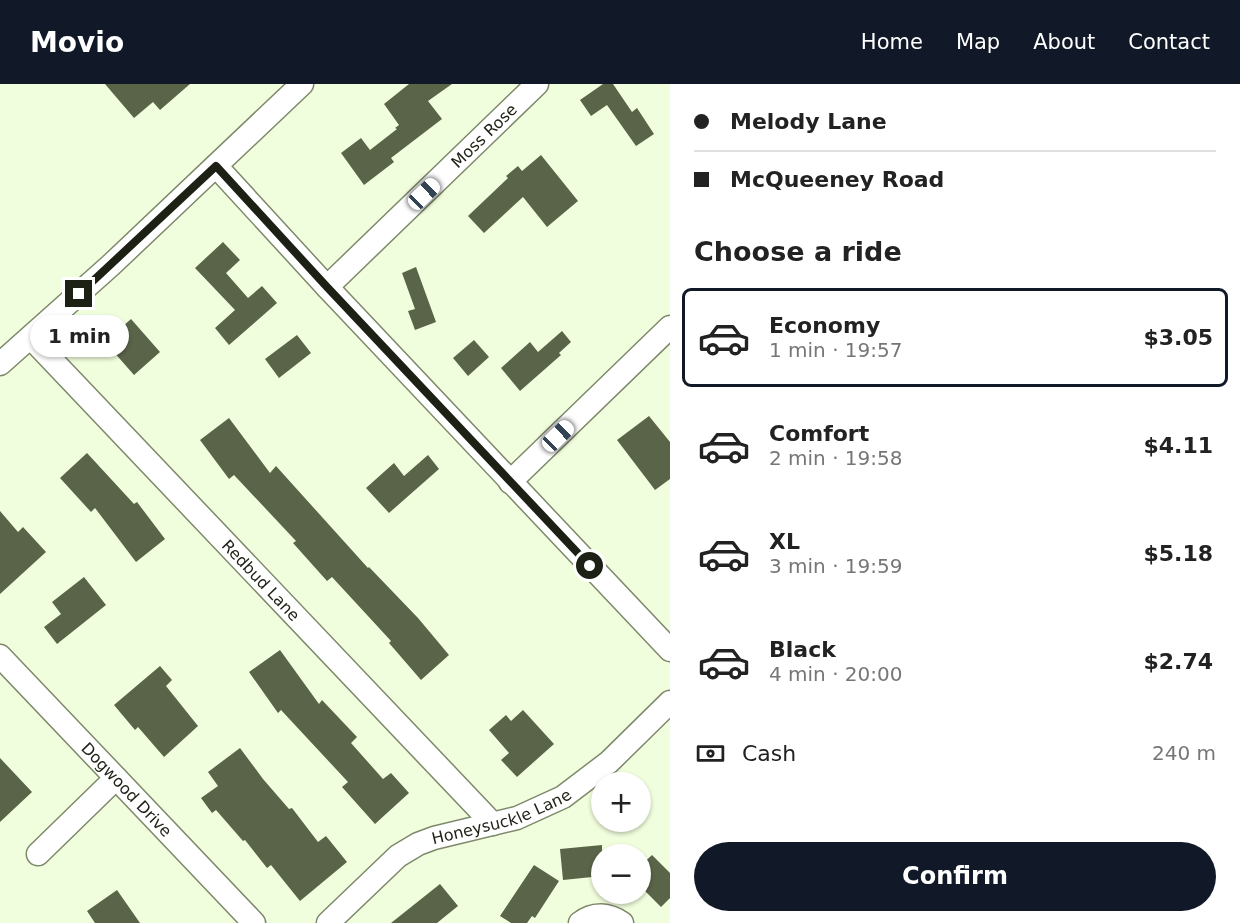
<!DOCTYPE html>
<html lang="en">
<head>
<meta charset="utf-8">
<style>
	body { margin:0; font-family:"DejaVu Sans",sans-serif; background:#f2f2f2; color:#222; height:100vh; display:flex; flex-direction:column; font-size:22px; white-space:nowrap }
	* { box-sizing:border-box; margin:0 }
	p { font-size:20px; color:#767676 }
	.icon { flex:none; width:33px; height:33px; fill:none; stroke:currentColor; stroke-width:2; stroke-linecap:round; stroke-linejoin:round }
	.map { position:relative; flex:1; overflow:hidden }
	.side { display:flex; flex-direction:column; background:#fff; width:570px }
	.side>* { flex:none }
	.hud { display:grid; align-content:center; height:132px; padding:0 24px; background:#fff }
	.controls { position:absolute; left:591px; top:688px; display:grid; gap:12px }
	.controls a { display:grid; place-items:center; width:60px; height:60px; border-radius:50%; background:#fff; box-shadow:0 2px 4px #0004; font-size:30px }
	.end { position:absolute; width:27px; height:27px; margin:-14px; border:8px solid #1d2115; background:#fff; box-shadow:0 0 0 3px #fff }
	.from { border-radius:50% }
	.bubble { position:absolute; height:42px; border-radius:21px; background:#fff; box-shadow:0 2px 4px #0004; font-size:20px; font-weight:600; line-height:42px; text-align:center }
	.car { position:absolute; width:18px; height:36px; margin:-18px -9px; border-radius:8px; box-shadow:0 0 4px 2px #0007; background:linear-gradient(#fff 24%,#345 0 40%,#fff 0 76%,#345 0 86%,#fff 0) }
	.hud b { display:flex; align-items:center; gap:21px; height:57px; font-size:22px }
	.hud b+b { border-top:2px solid #e0e0e0 }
	.hud i { width:15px; height:15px; background:#222 }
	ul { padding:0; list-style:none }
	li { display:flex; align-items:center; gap:18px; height:99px; margin:0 12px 9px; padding:0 12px; border:3px solid transparent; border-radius:9px }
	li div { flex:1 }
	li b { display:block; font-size:22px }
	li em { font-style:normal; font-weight:600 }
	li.on { border-color:#111827 }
	li>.icon { width:54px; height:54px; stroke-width:1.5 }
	h2 { padding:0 24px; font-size:27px; line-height:72px }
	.pay { display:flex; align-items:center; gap:15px; height:66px; padding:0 24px; font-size:22px }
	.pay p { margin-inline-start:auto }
	.button { display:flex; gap:12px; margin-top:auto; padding:12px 24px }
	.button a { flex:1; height:69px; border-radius:36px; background:#111827; color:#fff; font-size:24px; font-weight:600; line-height:69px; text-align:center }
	header { display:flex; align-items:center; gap:36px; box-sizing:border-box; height:84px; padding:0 30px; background:#111827; color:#fff }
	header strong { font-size:28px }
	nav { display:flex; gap:33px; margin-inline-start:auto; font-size:21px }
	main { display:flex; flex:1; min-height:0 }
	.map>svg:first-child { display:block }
</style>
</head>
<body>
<header>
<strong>Movio</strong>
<nav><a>Home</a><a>Map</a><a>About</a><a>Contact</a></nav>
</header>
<main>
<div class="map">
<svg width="670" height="839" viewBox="0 0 670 839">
	<rect width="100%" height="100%" fill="#f1fedd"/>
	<path fill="#5a6448" d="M105,0H190L160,26L153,18L134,34Z
		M409,0H452L428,17L442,35L391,74L394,78L364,101L341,69L361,54L370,66L397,45L395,44L399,41L384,20Z
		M603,0H613L632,28L637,24L654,50L636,62L607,21L591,32L580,16Z
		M541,71L578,117L547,143L523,113L484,149L468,132L508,94L506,92L518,82L522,87Z
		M223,158L240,176L226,189L248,214L262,202L277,219L229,261L215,244L235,226L195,184Z
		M416,183L436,238L415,246L408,227L415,225L402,189Z
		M131,235L160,268L134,291L105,258Z
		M562,247L571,258L559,269L561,271L520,307L501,284L530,258L538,268Z
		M297,251L311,269L279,294L265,275Z
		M474,256L489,273L468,292L453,274Z
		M649,332L670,358V395L655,406L617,356Z
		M229,334L270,389L276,382L368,484L369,483L418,534L449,571L421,596L389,559L391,557L332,493L327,497L293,459L296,457L234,391L229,395L200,356Z
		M87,369L134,420L137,418L165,455L136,478L95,424L91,428L60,394Z
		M428,371L439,385L389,429L366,404L394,379L404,392Z
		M0,427L18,448L23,443L46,468L0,510Z
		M84,493L106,521L57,560L44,543L61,530L52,518Z
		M280,566L319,620L322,616L357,653L351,659L383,695L391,689L409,709L375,740L342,703L348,698L281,626L278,629L249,588Z
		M160,582L172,596L166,602L198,642L164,673L138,643L135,646L114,621Z
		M523,626L554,660L517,693L501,676L509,669L489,646L506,631L511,637Z
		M240,664L263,695L289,725L292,724L318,758L326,752L347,778L300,817L271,781L267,784L245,756L243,757L216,726L212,729L201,714L218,702L208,688Z
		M0,674L32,708L0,738Z
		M602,761V792L563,796L560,765Z
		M652,771L670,789V814L661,823L640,802V782Z
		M534,781L559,797L535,834L532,832L527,839H511L500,832Z
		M440,800L458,822L437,839H391Z
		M117,806L140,839H95L87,827Z"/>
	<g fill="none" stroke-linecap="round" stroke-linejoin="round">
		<defs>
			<g id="minor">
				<path d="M216,82L327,203L670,566"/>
				<path id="s1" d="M327,203L537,0"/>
				<path id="s2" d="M31,254L493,740"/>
				<path d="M0,280L111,181L302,0"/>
				<path d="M510,398L670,243"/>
				<path id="s3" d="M0,572L254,839"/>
				<path d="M38,770L116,694"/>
				<path id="s4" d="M328,839L398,772L418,760L434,754L517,734L563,713L609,678L670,618"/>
				<path d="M580,839C594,828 609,830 622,839"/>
			</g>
		</defs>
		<use href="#minor" stroke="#7e896b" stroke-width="25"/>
		<use href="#minor" stroke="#fff" stroke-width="22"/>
	</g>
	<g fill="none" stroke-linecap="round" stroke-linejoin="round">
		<path stroke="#1d2115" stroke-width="8" d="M79,210L216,82L327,203L590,482"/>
	</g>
	<g text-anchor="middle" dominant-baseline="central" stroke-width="6" stroke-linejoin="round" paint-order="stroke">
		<g font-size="16" fill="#1d2115" stroke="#fff">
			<text stroke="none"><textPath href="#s1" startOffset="218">Moss Rose</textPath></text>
			<text stroke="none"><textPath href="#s2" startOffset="334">Redbud Lane</textPath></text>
			<text stroke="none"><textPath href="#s3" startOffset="184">Dogwood Drive</textPath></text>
			<text stroke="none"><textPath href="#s4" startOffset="208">Honeysuckle Lane</textPath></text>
		</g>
	</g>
</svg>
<div class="controls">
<a>+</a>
<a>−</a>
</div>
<i class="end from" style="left:590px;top:482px"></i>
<i class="end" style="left:79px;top:210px"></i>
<div class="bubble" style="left:30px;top:231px;width:99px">1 min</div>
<i class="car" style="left:424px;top:110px;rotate:46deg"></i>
<i class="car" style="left:558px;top:352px;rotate:46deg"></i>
</div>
<section class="side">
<div class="hud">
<b><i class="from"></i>Melody Lane</b>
<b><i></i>McQueeney Road</b>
</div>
<h2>Choose a ride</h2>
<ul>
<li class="on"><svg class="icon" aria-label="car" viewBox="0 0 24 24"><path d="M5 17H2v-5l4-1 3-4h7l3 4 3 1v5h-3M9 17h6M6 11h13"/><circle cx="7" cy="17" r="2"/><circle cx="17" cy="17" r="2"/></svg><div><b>Economy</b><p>1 min · 19:57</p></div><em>$3.05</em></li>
<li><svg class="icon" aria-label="car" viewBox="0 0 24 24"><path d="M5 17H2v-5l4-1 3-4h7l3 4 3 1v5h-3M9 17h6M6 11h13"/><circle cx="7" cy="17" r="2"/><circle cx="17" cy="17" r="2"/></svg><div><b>Comfort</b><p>2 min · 19:58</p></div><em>$4.11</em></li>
<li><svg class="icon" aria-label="car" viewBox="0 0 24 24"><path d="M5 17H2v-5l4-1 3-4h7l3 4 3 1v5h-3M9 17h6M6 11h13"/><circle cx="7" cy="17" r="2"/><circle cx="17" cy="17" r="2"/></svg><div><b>XL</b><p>3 min · 19:59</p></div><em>$5.18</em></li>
<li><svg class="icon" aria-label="car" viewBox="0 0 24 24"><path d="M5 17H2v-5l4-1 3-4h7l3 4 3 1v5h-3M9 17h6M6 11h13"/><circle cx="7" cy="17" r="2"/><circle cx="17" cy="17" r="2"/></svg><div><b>Black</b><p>4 min · 20:00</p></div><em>$2.74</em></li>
</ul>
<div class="pay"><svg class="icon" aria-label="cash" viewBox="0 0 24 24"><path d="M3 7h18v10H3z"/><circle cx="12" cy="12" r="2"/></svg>Cash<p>240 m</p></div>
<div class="button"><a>Confirm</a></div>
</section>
</main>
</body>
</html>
